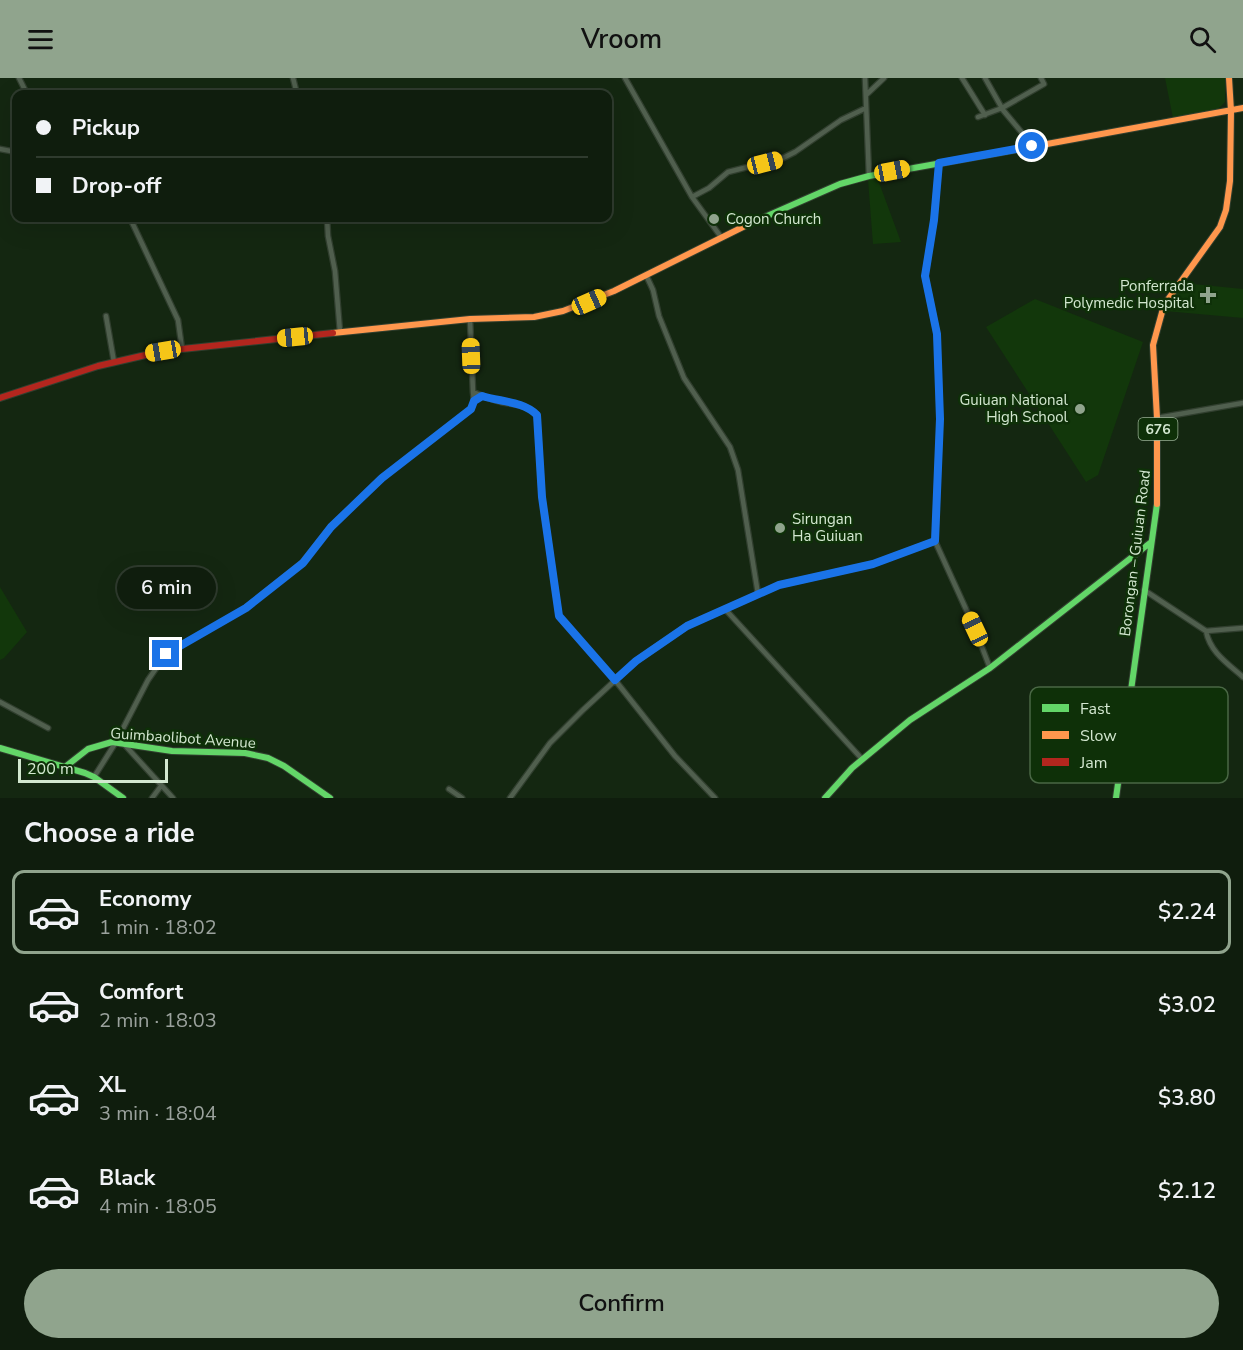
<!DOCTYPE html>
<html lang="en">
<head>
<meta charset="utf-8">
<style>
	body { margin:0; font-family:"Nunito Sans",sans-serif; background:#1d2a1b; color:#f1f3f6; height:100vh; display:flex; flex-direction:column; font-size:22px; white-space:nowrap }
	* { box-sizing:border-box; margin:0 }
	p { font-size:20px; color:#9ba29d }
	.icon { flex:none; width:33px; height:33px; fill:none; stroke:currentColor; stroke-width:2; stroke-linecap:round; stroke-linejoin:round }
	.map { position:relative; height:720px; overflow:hidden }
	.drawer { display:flex; flex-direction:column; background:#0f1d0d; flex:1 }
	.drawer>* { flex:none }
	.top-card { position:absolute; left:12px; top:12px; width:600px; height:132px; border-radius:12px; box-shadow:0 6px 24px #0002,0 0 0 2px #2f3b2e; display:grid; align-content:center; height:132px; padding:0 24px; background:#0f1d0d }
	.scale { position:absolute; left:18px; bottom:15px; width:150px; box-sizing:border-box; padding-left:6px; border:3px solid #d3e7d0; border-top:0; font-size:16px; line-height:21px; white-space:nowrap; color:#d3e7d0; -webkit-text-stroke:4px #0e3008; paint-order:stroke }
	.end { position:absolute; width:27px; height:27px; margin:-14px; border:8px solid #1a73e8; background:#fff; box-shadow:0 0 0 3px #fff }
	.from { border-radius:50% }
	.bubble { position:absolute; height:42px; border-radius:21px; background:#0f1d0d; box-shadow:0 6px 24px #0002,0 0 0 2px #2f3b2e; font-size:20px; font-weight:600; line-height:42px; text-align:center }
	.car { position:absolute; width:18px; height:36px; margin:-18px -9px; border-radius:8px; box-shadow:0 0 4px 2px #0007; background:linear-gradient(#f5c518 24%,#345 0 40%,#f5c518 0 76%,#345 0 86%,#f5c518 0) }
	.top-card b { display:flex; align-items:center; gap:21px; height:57px; font-size:22px }
	.top-card b+b { border-top:2px solid #2f3b2e }
	.top-card i { width:15px; height:15px; background:#f1f3f6 }
	ul { padding:0; list-style:none }
	li { display:flex; align-items:center; gap:18px; height:84px; margin:0 12px 9px; padding:0 12px; border:3px solid transparent; border-radius:12px }
	li div { flex:1 }
	li b { display:block; font-size:22px }
	li em { font-style:normal; font-weight:600 }
	li.active { border-color:#90a48d }
	li>.icon { width:54px; height:54px; stroke-width:1.5 }
	h2 { padding:0 24px; font-size:27px; line-height:72px }
	.button { display:flex; gap:12px; margin-top:auto; padding:12px 24px }
	.button a { flex:1; height:69px; border-radius:36px; background:#90a48d; color:#111; font-size:24px; font-weight:600; line-height:69px; text-align:center }
	header { display:flex; justify-content:space-between; align-items:center; height:78px; padding:0 24px; background:#90a48d; color:#111; font-size:27px; font-weight:600 }
	.map>svg:first-child { display:block }
</style>
</head>
<body>
<header><svg class="icon" aria-label="menu" viewBox="0 0 24 24"><path d="M4 6h16M4 12h16M4 18h16"/></svg>Vroom<svg class="icon" aria-label="search" viewBox="0 0 24 24"><circle cx="10" cy="10" r="6"/><path d="M15 15l6 6"/></svg></header>
<div class="map">
<svg width="1243" height="720" viewBox="0 0 1243 720">
	<rect width="100%" height="100%" fill="#142711"/>
	<path fill="#12370b" d="M1165,0H1225V24L1218,31L1173,40Z
		M877,99L901,164L873,166L868,102Z
		M1183,205L1243,211V240L1165,233L1168,224Z
		M1035,221L1143,264L1098,397L1086,404L986,249Z
		M0,509L27,554L4,580L0,582Z"/>
	<g fill="none" stroke-linecap="round" stroke-linejoin="round">
		<defs>
			<path id="street" d="M19,0L27,16
				M293,0L297,16
				M625,0L692,119L721,159
				M865,0L869,98
				M962,0L985,37
				M985,0L1003,32L1033,68
				M866,17L884,0
				M978,39L1002,30L1044,6L1041,0
				M0,71L16,74
				M939,85L934,142L925,198L937,256L940,341L935,463L975,551L990,590
				M692,119L709,110L728,94L783,80L795,74L841,42L866,30
				M130,140L178,242L182,271
				M327,140L328,158L335,193L340,254
				M646,197L653,212L659,238L684,300L730,369L738,392L758,516
				M106,238L114,284
				M470,241L473,314C482,318 491,321 501,324C516,327 526,326 537,337L542,419L559,538L615,602L675,678L715,720
				M1157,340L1243,325
				M1144,512L1206,553L1243,550
				M725,531L862,681
				M1206,553C1210,574 1227,585 1243,599
				M1066,621H1076L1107,636L1127,639
				M0,624L48,650
				M123,665L173,720
				M94,699L116,664L148,602L166,576L246,530L302,485L331,449L382,400L471,331L474,323L473,314
				M449,711L462,720
				M152,720L161,708
				M510,720L550,665L583,632L636,583L687,548L779,507L873,486L935,463"/>
			<path id="fast" d="M751,145L840,106L869,98L1047,66
				M0,670L85,695L94,699L123,720
				M65,689L88,671L112,664L172,673L245,675L268,680L284,688L330,720
				M825,720L852,690L910,642L990,590L1150,465
				M1116,720L1157,426"/>
			<path id="slow" d="M1047,66L1243,30
				M333,255L470,241L534,239L563,233L614,213L751,145
				M1157,426V340L1153,267L1164,227L1220,149L1226,132L1230,103L1231,33L1229,0"/>
			<path id="jam" d="M0,320L98,288L163,273L333,255"/>
		</defs>
		<use href="#street" stroke="#313f2f" stroke-width="7"/>
		<use href="#fast" stroke="#313f2f" stroke-width="8"/>
		<use href="#slow" stroke="#313f2f" stroke-width="8"/>
		<use href="#jam" stroke="#313f2f" stroke-width="8"/>
		<use href="#street" stroke="#505f4e" stroke-width="4.5"/>
		<use href="#fast" stroke="#63d668" stroke-width="6"/>
		<use href="#slow" stroke="#ff974d" stroke-width="6"/>
		<use href="#jam" stroke="#b3261e" stroke-width="6"/>
	</g>
	<g fill="none" stroke-linecap="round" stroke-linejoin="round">
		<path stroke="#1a73e8" stroke-width="8" d="M166,576L246,530L303,485L331,449L382,400L471,331L474,323L482,318C501,324 523,323 537,337L542,419L559,538L615,602L636,583L687,548L779,507L873,486L935,463L940,341L937,256L925,198L934,142L939,85L1032,68"/>
	</g>
	<g fill="#90a48d" stroke="#0e3008" stroke-width="2">
		<circle cx="714" cy="141" r="6"/>
		<path d="M1205 208h6v6h6v6h-6v6h-6v-6h-6v-6h6z"/>
		<circle cx="1080" cy="331" r="6"/>
		<circle cx="780" cy="450" r="6"/>
	</g>
	<g text-anchor="middle" dominant-baseline="central" stroke-width="5" stroke-linejoin="round" paint-order="stroke">
		<rect fill="#0e3008" stroke="#98b094" stroke-width="1.5" x="1138.5" y="340" width="39" height="22" rx="4.5"/>
		<g font-size="14" font-weight="bold" fill="#d3e7d0">
			<text x="1158" y="351">676</text>
		</g>
		<g font-size="15" fill="#d3e7d0" stroke="#0e3008" text-anchor="start">
			<text x="726" y="141">Cogon Church</text>
			<text x="1194" y="208" text-anchor="end">Ponferrada<tspan x="1194" dy="17">Polymedic Hospital</tspan></text>
			<text x="1068" y="322" text-anchor="end">Guiuan National<tspan x="1068" dy="17">High School</tspan></text>
			<text x="792" y="441">Sirungan<tspan x="792" dy="17">Ha Guiuan</tspan></text>
		</g>
		<g font-size="15" fill="#d3e7d0" stroke="#0e3008">
			<text transform="translate(1135 475) rotate(-83)">Borongan – Guiuan Road</text>
			<text transform="translate(183 660) rotate(4)">Guimbaolibot Avenue</text>
		</g>
	</g>
	<rect x="1030" y="609" width="198" height="96" rx="9" fill="#0e3008" stroke="#496744" stroke-width="1.5"/>
	<rect x="1042" y="626" width="27" height="8" fill="#63d668"/>
	<rect x="1042" y="653" width="27" height="8" fill="#ff974d"/>
	<rect x="1042" y="680" width="27" height="8" fill="#b3261e"/>
	<g font-size="16" fill="#d3e7d0">
		<text x="1080" y="636">Fast</text>
		<text x="1080" y="663">Slow</text>
		<text x="1080" y="690">Jam</text>
	</g>
</svg>
<div class="scale">200 m</div>
<i class="end from" style="left:1032px;top:68px"></i>
<i class="end" style="left:166px;top:576px"></i>
<div class="bubble" style="left:117px;top:489px;width:99px">6 min</div>
<i class="car" style="left:765px;top:85px;rotate:76deg"></i>
<i class="car" style="left:892px;top:93px;rotate:79deg"></i>
<i class="car" style="left:589px;top:224px;rotate:66deg"></i>
<i class="car" style="left:295px;top:259px;rotate:264deg"></i>
<i class="car" style="left:163px;top:273px;rotate:260deg"></i>
<i class="car" style="left:471px;top:278px;rotate:358deg"></i>
<i class="car" style="left:975px;top:551px;rotate:335deg"></i>
<div class="top-card">
<b><i class="from"></i>Pickup</b>
<b><i></i>Drop-off</b>
</div>
</div>
<section class="drawer">
<h2>Choose a ride</h2>
<ul>
<li class="active"><svg class="icon" aria-label="car" viewBox="0 0 24 24"><path d="M5 17H2v-5l4-1 3-4h7l3 4 3 1v5h-3M9 17h6M6 11h13"/><circle cx="7" cy="17" r="2"/><circle cx="17" cy="17" r="2"/></svg><div><b>Economy</b><p>1 min · 18:02</p></div><em>$2.24</em></li>
<li><svg class="icon" aria-label="car" viewBox="0 0 24 24"><path d="M5 17H2v-5l4-1 3-4h7l3 4 3 1v5h-3M9 17h6M6 11h13"/><circle cx="7" cy="17" r="2"/><circle cx="17" cy="17" r="2"/></svg><div><b>Comfort</b><p>2 min · 18:03</p></div><em>$3.02</em></li>
<li><svg class="icon" aria-label="car" viewBox="0 0 24 24"><path d="M5 17H2v-5l4-1 3-4h7l3 4 3 1v5h-3M9 17h6M6 11h13"/><circle cx="7" cy="17" r="2"/><circle cx="17" cy="17" r="2"/></svg><div><b>XL</b><p>3 min · 18:04</p></div><em>$3.80</em></li>
<li><svg class="icon" aria-label="car" viewBox="0 0 24 24"><path d="M5 17H2v-5l4-1 3-4h7l3 4 3 1v5h-3M9 17h6M6 11h13"/><circle cx="7" cy="17" r="2"/><circle cx="17" cy="17" r="2"/></svg><div><b>Black</b><p>4 min · 18:05</p></div><em>$2.12</em></li>
</ul>
<div class="button"><a>Confirm</a></div>
</section>
</body>
</html>
